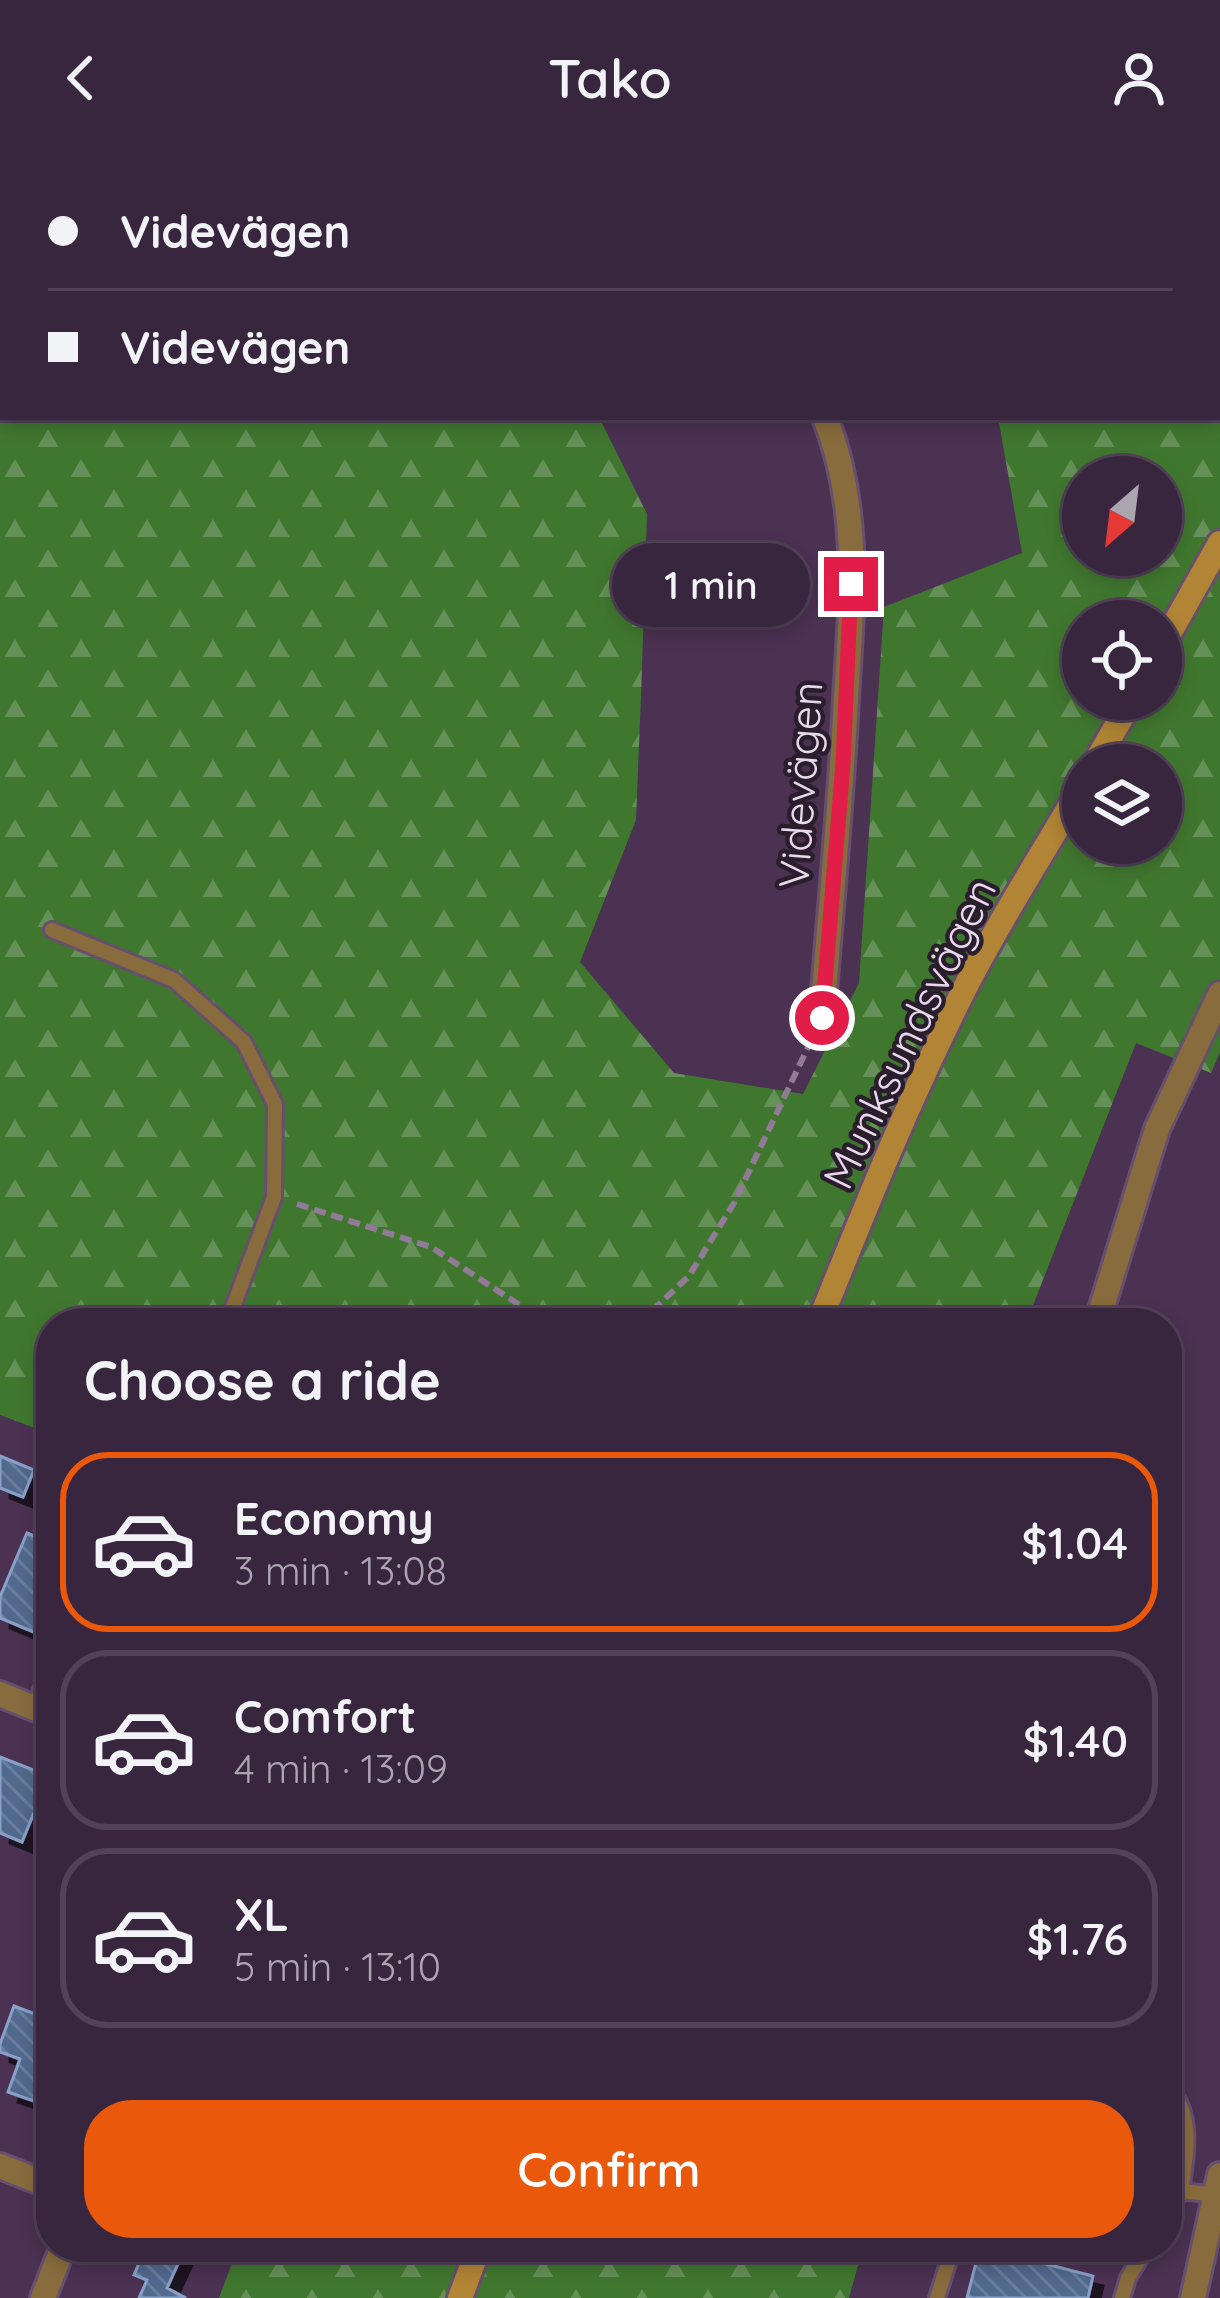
<!DOCTYPE html>
<html lang="en">
<head>
<meta charset="utf-8">
<style>
	body { margin:0; font-family:Quicksand,sans-serif; background:#433149; color:#f1f3f6; height:100vh; display:flex; flex-direction:column; font-size:45px; white-space:nowrap }
	* { box-sizing:border-box; margin:0 }
	p { font-size:39px; color:#aba5b0 }
	.icon { flex:none; width:66px; height:66px; fill:none; stroke:currentColor; stroke-width:2; stroke-linecap:round; stroke-linejoin:round }
	.map { position:relative; flex:1; overflow:hidden }
	.details { position:absolute; left:36px; top:1152px; width:1146px; height:954px; display:flex; flex-direction:column; background:#38253e; border-radius:48px; box-shadow:0 6px 18px #0003,0 0 0 3px #524258 }
	.details>* { flex:none }
	.hud { position:absolute; left:0px; top:0px; width:1221px; height:264px; box-shadow:0 6px 18px #0003,0 0 0 3px #524258; display:grid; align-content:center; height:264px; padding:0 48px; background:#38253e }
	.needle { width:78px; rotate:208deg }
	.fabs { position:absolute; left:1062px; top:300px; display:grid; gap:24px }
	.fabs a { display:grid; place-items:center; width:120px; height:120px; border-radius:50%; background:#38253e; box-shadow:0 6px 18px #0003,0 0 0 3px #524258; font-size:60px }
	.end { position:absolute; width:54px; height:54px; margin:-27px; border:15px solid #e11d48; background:#fff; box-shadow:0 0 0 6px #fff }
	.from { border-radius:50% }
	.bubble { position:absolute; height:84px; border-radius:42px; background:#38253e; box-shadow:0 6px 18px #0003,0 0 0 3px #524258; font-size:39px; font-weight:600; line-height:84px; text-align:center }
	.hud b { display:flex; align-items:center; gap:42px; height:114px; font-size:45px }
	.hud b+b { border-top:3px solid #524258 }
	.hud i { width:30px; height:30px; background:#f1f3f6 }
	ul { padding:0; list-style:none }
	li { display:flex; align-items:center; gap:36px; height:180px; margin:0 24px 18px; padding:0 24px; border:6px solid #524258; border-radius:48px }
	li div { flex:1 }
	li b { display:block; font-size:45px }
	li em { font-style:normal; font-weight:600 }
	li.on { border-color:#ea580c }
	li>.icon { width:108px; height:108px; stroke-width:1.5 }
	h2 { padding:0 48px; font-size:54px; line-height:144px }
	.action { display:flex; gap:24px; margin-top:auto; padding:24px 48px }
	.action a { flex:1; height:138px; border-radius:48px; background:#ea580c; color:#fff; font-size:48px; font-weight:600; line-height:138px; text-align:center }
	header { display:flex; justify-content:space-between; align-items:center; height:156px; padding:0 48px; background:#38253e; font-size:54px; font-weight:600 }
	.map>svg:first-child { display:block }
</style>
</head>
<body>
<header><svg class="icon" aria-label="back" viewBox="0 0 24 24"><path d="M15 5l-7 7 7 7"/></svg>Tako<svg class="icon" aria-label="person" viewBox="0 0 24 24"><circle cx="12" cy="8" r="4"/><path d="M4 21q1-7 8-7t8 7"/></svg></header>
<div class="map">
<svg width="1220" height="2142" viewBox="0 0 1220 2142">
	<defs>
		<pattern id="forest-firs" width="22" height="20" patternUnits="userSpaceOnUse" patternTransform="scale(3)"><rect width="22" height="20" fill="#40772f"/><path d="M5 1l3.5 6h-7zM16 11l3.5 6h-7z" fill="#659058"/></pattern>
		<pattern id="building-back-hatch" width="6" height="6" patternUnits="userSpaceOnUse" patternTransform="scale(3)"><rect width="6" height="6" fill="#51698d"/><path d="M-1 5l2 2M0 0l6 6M5-1l2 2" fill="none" stroke="#6a7e9d"/></pattern>
		<filter id="shadow"><feDropShadow dx="10" dy="10" stdDeviation="0" flood-color="#0009"/></filter>
	</defs>
	<rect width="100%" height="100%" fill="#4b3152"/>
	<path fill="url(#forest-firs)" fill-rule="evenodd" d="M0,0H464L469,3H3V261H599L647,358L641,540L636,664L580,806L674,917L803,938L859,827L884,451L1022,397L998,261H1218L1220,74V896L1211,917L1136,887L1026,1167H51V1278L0,1259ZM1083,321H1161V399H1083ZM1083,465H1161V543H1083ZM1083,609H1161V687H1083Z
		M238,2091H863L849,2142H219Z"/>
	<path fill="url(#building-back-hatch)" stroke="#88a1c9" stroke-width="3" filter="url(#shadow)" d="M1086,0H1170L1171,3H1086Z
		M0,1300L34,1314L23,1341L0,1332Z
		M27,1377L51,1387V1441L36,1477L0,1462V1441Z
		M0,1601L49,1620L22,1686L0,1677Z
		M14,1850L51,1864V1951L8,1936L20,1903L0,1896V1888Z
		M146,2091H164L182,2099L167,2132L186,2142H139L147,2124L134,2119Z
		M980,2091L1093,2120L1088,2142H967Z"/>
	<g fill="none" stroke-linecap="round" stroke-linejoin="round">
		<defs>
			<path id="lane" d="M516,3L526,0
				M52,774L174,824L244,886L275,948L274,1041L227,1167
				M34,1552L51,1509
				M1167,1931C1195,1956 1186,2002 1181,2035
				M1167,2059L1181,2035L1216,2039
				M937,2142L953,2091
				M1122,2142L1128,2122L1147,2091"/>
			<path id="street" d="M729,0L730,3
				M822,862C830,755 841,649 846,542C852,445 861,354 825,261
				M1097,1167L1157,973L1220,838
				M0,1538L51,1559
				M0,2010L51,2030
				M43,2142L63,2091
				M1193,2142L1220,2019"/>
			<path id="secondary" d="M1161,492L1220,387
				M1094,609L1132,543
				M819,1167C865,1052 911,938 967,828C1002,760 1045,694 1083,628
				M460,2142L479,2091"/>
		</defs>
		<use href="#lane" stroke="#674f6e" stroke-width="20"/>
		<use href="#street" stroke="#674f6e" stroke-width="30"/>
		<use href="#secondary" stroke="#674f6e" stroke-width="30"/>
		<path stroke="#917b97" stroke-width="6" stroke-dasharray="12 6" stroke-linecap="butt" d="M297,1048L431,1091L544,1165L553,1167
			M639,1167L689,1120L734,1047L810,887"/>
		<use href="#lane" stroke="#886c3d" stroke-width="14"/>
		<use href="#street" stroke="#886c3d" stroke-width="24"/>
		<use href="#secondary" stroke="#b18535" stroke-width="24"/>
	</g>
	<g fill="none" stroke-linecap="round" stroke-linejoin="round">
		<path stroke="#e11d48" stroke-width="15" d="M822,862L843,608L851,428"/>
	</g>
	<g text-anchor="middle" dominant-baseline="central" stroke-width="9" stroke-linejoin="round" paint-order="stroke">
		<g font-size="42" fill="#e9d9ee" stroke="#2a1e2d">
			<text transform="translate(800 629) rotate(-86)">Videvägen</text>
			<text transform="translate(909 877) rotate(-64)">Munksundsvägen</text>
		</g>
	</g>
</svg>
<div class="fabs">
<a><svg class="needle" viewBox="-14 -14 28 28"><path d="M0-13l5 13h-10z" fill="#e53935"/><path d="M0 13l5-13h-10z" fill="#aba5b0"/></svg></a>
<a><svg class="icon" aria-label="locate" viewBox="0 0 24 24"><circle cx="12" cy="12" r="6"/><path d="M12 2v4M12 18v4M2 12h4M18 12h4"/></svg></a>
<a><svg class="icon" aria-label="layers" viewBox="0 0 24 24"><path d="M12 4l9 5-9 5-9-5zM3 14l9 5 9-5"/></svg></a>
</div>
<i class="end from" style="left:822px;top:862px"></i>
<i class="end" style="left:851px;top:428px"></i>
<div class="bubble" style="left:612px;top:387px;width:198px">1 min</div>
<div class="hud">
<b><i class="from"></i>Videvägen</b>
<b><i></i>Videvägen</b>
</div>
<section class="details">
<h2>Choose a ride</h2>
<ul>
<li class="on"><svg class="icon" aria-label="car" viewBox="0 0 24 24"><path d="M5 17H2v-5l4-1 3-4h7l3 4 3 1v5h-3M9 17h6M6 11h13"/><circle cx="7" cy="17" r="2"/><circle cx="17" cy="17" r="2"/></svg><div><b>Economy</b><p>3 min · 13:08</p></div><em>$1.04</em></li>
<li><svg class="icon" aria-label="car" viewBox="0 0 24 24"><path d="M5 17H2v-5l4-1 3-4h7l3 4 3 1v5h-3M9 17h6M6 11h13"/><circle cx="7" cy="17" r="2"/><circle cx="17" cy="17" r="2"/></svg><div><b>Comfort</b><p>4 min · 13:09</p></div><em>$1.40</em></li>
<li><svg class="icon" aria-label="car" viewBox="0 0 24 24"><path d="M5 17H2v-5l4-1 3-4h7l3 4 3 1v5h-3M9 17h6M6 11h13"/><circle cx="7" cy="17" r="2"/><circle cx="17" cy="17" r="2"/></svg><div><b>XL</b><p>5 min · 13:10</p></div><em>$1.76</em></li>
</ul>
<div class="action"><a>Confirm</a></div>
</section>
</div>
</body>
</html>
